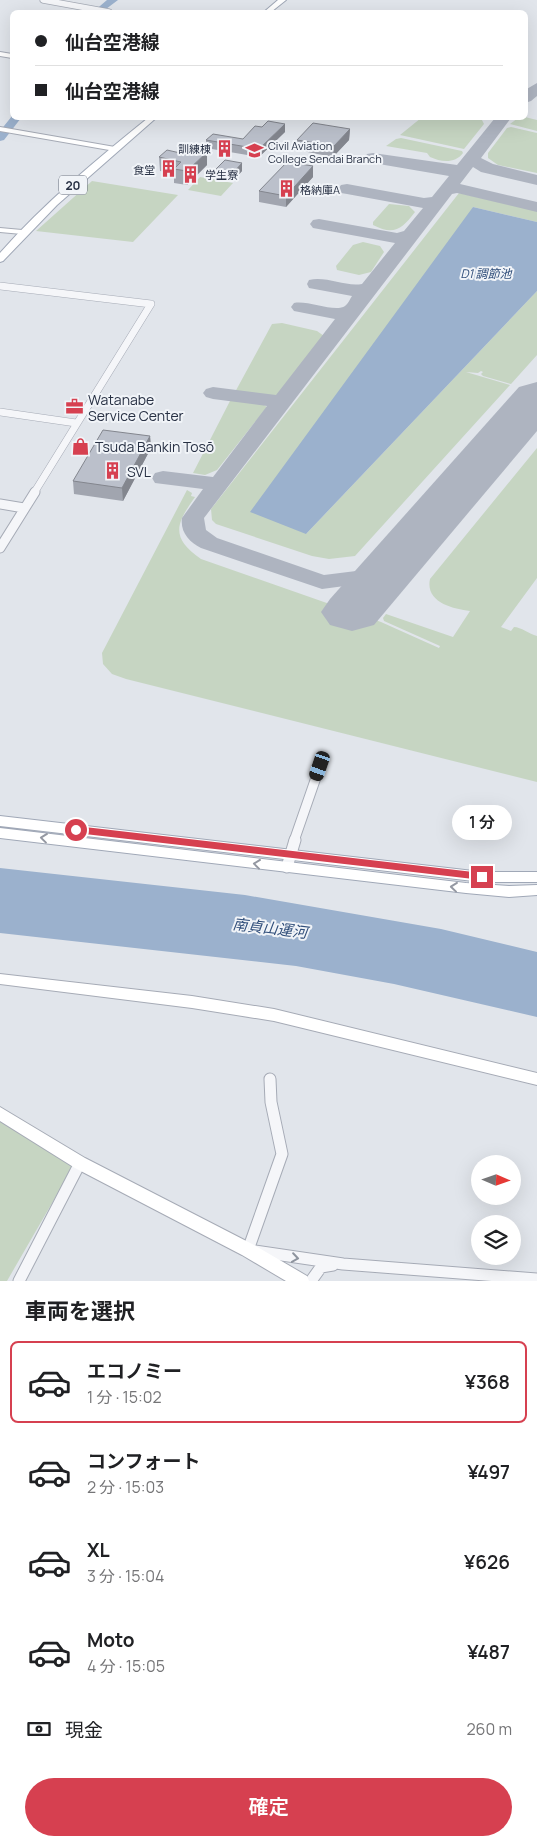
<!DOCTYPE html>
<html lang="ja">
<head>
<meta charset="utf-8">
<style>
	body { margin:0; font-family:Manrope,"Noto Sans JP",sans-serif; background:#f2f2f2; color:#202124; height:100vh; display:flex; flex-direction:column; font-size:19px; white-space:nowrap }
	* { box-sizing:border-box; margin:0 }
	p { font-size:16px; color:#757577 }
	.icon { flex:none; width:28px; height:28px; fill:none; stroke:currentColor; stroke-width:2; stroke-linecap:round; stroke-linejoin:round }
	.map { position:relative; height:1281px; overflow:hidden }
	.side { display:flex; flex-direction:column; background:#fff; flex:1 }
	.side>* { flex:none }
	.guide { position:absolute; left:10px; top:10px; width:518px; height:110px; border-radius:8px; box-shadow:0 5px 20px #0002; display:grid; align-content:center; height:110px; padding:0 25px; background:#fff }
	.needle { width:32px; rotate:92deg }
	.tools { position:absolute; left:471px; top:1155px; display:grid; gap:10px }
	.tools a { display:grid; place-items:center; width:50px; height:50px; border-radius:50%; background:#fff; box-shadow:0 5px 20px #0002; font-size:25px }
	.end { position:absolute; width:22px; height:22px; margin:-11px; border:6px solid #d64050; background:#fff; box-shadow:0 0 0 2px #fff }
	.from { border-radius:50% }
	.bubble { position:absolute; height:35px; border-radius:18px; background:#fff; box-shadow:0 5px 20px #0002; font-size:16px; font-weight:600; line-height:35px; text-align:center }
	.car { position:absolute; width:15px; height:30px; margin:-15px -8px; border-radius:6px; box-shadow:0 0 4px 1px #0007; background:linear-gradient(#222 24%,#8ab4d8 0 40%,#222 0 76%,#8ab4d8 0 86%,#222 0) }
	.guide b { display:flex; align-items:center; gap:18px; height:48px; font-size:19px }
	.guide b+b { border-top:1px solid #e0e0e0 }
	.guide i { width:12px; height:12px; background:#202124 }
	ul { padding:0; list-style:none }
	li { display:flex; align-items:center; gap:15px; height:82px; margin:0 10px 8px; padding:0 15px; border:2px solid transparent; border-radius:8px }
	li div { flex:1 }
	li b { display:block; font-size:19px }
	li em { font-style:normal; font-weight:600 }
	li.selected { border-color:#d64050 }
	li>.icon { width:45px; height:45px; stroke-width:1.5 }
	h2 { padding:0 25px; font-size:22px; line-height:60px }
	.pay { display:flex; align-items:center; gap:12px; height:55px; padding:0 25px; font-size:19px }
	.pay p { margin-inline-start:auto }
	.action { display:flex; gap:10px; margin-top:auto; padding:10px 25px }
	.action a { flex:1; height:58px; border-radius:30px; background:#d64050; color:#fff; font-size:20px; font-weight:600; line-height:58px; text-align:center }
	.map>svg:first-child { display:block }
</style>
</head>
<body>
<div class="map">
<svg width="537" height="1281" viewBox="0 0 537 1281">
	<rect width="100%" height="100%" fill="#e1e5eb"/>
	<path fill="#c6d5c2" d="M525,117L537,120V131L510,124L518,118Z
		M421,118L444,120L447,118H481L484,124L464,149L400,135Z
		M511,127L537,133V173L498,165L488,158V153L507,128Z
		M401,138L462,151L463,153C455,164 441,162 430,157L427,153L386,146L396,139Z
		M200,177L233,183L221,196L188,190Z
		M92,181L178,195L133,242L36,231Z
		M459,193L537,211V222L473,207L306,534L537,291V355L511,384L483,376L481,374L483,372L481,371L478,373L466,372L510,385L355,556L329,559L312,556L216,524L212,520L211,509Z
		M389,204L409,206L415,212C402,229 394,236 373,225V222Z
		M363,242L380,246L384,252L371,272L359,275L337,270L336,266L353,245Z
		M282,323L317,331L324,336L277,396L268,398L234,394L272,324Z
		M236,400L261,403L267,407L217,470L205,475L193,473L230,401Z
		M537,448V578L501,627L511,631L514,627C521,627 529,634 537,636V782L126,679L112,674L103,664L102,653L187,490L192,493L191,496L195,497C176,524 170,537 201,559L381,622L439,648L440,646L384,621L383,618L386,614L453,637L470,611C452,609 425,602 430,579Z
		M0,1121L74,1165L7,1281H0Z"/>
	<path fill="#9bb1cd" d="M473,207L537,222V291L306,534L250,512Z
		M0,868L245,895L441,929L537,952V1017L394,984L296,966L0,933Z"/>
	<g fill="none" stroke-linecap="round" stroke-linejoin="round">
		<path fill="#9bb1cd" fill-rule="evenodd" d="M107,0H118L102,12H93Z
			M12,116V118H21L4,140L0,141V131Z"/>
		<path fill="#aeb4c0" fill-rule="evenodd" d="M537,83V96L531,101L525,103V90Z
			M495,118H511L481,158L493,164L537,175V185L481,172L473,167L460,184L537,202V212L457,193L452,194L204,518L206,530L217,538L324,575L364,570L391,559L399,561L403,566L390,577L375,582L322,589L201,548C189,542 180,532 182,518L203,489L155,483L152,478L155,473L163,471L213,477L267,406L213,399L206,397L203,393L206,389L213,387L276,395L335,319L294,311L291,307L294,303C308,300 335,313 345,306C348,304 350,299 352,296L309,288L307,284L309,280C327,276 345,287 362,284L395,243L313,228L310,224L313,220L319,219L397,233L404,231L423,208L347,194L341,193L338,189L341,185L347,184L424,198L432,197L449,176L373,163L367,162L365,158L367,154L373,153L457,165Z"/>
		<path fill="#aeb4c0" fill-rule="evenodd" d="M537,382V431L374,625L352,631L330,625L321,612L330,599L519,387Z"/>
		<defs>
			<path id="street-far3" d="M43,0L109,12"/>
			<path id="street-far2" d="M0,286L151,304L34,493
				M0,412L76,423"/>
			<path id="street-far1" d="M0,504L24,508
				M0,548L35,492
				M294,841L320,766"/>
			<path id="street" d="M287,867L295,840
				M270,1079L271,1102L282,1154L248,1250L343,1264L537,1279
				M19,1281L80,1163
				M311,1281L321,1267L333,1265"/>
			<path id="secondary" d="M0,52L12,54V58L0,56Z
				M0,127L115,147L119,149L115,151L0,131Z
				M0,228L22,230L26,232L22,234L0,232Z
				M0,974L192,996L274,1009L537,1073V1085L274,1021L192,1008L0,984Z
				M0,1107L85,1158L254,1245L307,1276L309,1281H286L242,1255L75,1168L0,1121Z"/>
			<path id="primary" d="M278,0H286L271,12H264Z
				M148,118H156L57,205L3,261L0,262V253C44,203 96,160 148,118Z
				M0,816L482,872H537V882H482L0,826Z
				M0,828L466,883L509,886L537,885V895L509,897L466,893L0,838Z"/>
		</defs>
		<use href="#street-far3" stroke="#a6abb6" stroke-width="7"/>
		<use href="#street-far2" stroke="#a6abb6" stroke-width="8"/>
		<use href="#street-far1" stroke="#a6abb6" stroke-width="11"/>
		<use href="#street" stroke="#a6abb6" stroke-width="13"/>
		<use href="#secondary" stroke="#a6abb6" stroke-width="2"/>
		<use href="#primary" stroke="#a0a8b7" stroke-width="2"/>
		<use href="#street-far3" stroke="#f5f6f9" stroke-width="5.5"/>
		<use href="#street-far2" stroke="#f5f6f9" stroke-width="7"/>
		<use href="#street-far1" stroke="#f5f6f9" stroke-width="9"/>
		<use href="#street" stroke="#f5f6f9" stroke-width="11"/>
		<use href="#secondary" fill="#fff" fill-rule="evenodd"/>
		<use href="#primary" fill="#fff" fill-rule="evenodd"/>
	</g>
	<path fill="#a1a5af" d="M350,129L349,140L333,157L297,150V140Z
		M285,132L259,157L206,148V140L243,139Z
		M159,157L207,165L187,185L174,183V174L160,171Z
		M242,163V171L233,181L215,178V170Z
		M313,166V177L286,207L259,202V191Z
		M150,436L151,448L123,501L74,494L73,481Z"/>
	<path fill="#83868e" d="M285,124V132L259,157V149Z
		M350,129L349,140L333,157L334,146Z
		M207,152V165L187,185V171Z
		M242,163V171L233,181V173Z
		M313,166V177L286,207V196Z
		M150,436L151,448L123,501L122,488Z"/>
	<path fill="#bbc0cb" stroke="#83868e" d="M268,121L285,124L259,149L206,140L213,134L243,139L255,126L262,127Z
		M313,123L350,129L334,146L297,140Z
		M167,150L189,155L194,150L207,152L187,171L174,169L181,162L159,157Z
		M225,160L242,163L233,173L215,170Z
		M287,162L313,166L286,196L259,191Z
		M103,430L150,436L122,488L73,481Z"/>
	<defs><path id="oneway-chevron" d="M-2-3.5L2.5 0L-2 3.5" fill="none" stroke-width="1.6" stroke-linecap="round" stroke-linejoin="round" transform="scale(1.25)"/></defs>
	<g stroke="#9498a2">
		<use href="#oneway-chevron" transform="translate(44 838) rotate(-173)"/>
		<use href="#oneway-chevron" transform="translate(257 864) rotate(-173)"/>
		<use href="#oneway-chevron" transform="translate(454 887) rotate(-174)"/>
	</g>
	<use stroke="#8e949e" href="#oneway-chevron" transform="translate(295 1258) rotate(8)"/>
	<path fill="#d64050" d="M76,826L482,873L486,877L482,880L76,833L71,830Z"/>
	<defs>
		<symbol id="building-bare" viewBox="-9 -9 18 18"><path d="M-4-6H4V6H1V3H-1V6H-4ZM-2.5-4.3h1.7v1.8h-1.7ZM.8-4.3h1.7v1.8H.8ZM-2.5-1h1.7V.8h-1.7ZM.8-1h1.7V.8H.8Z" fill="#d64050" stroke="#f1f4f8" stroke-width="2.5" paint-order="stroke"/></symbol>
		<symbol id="school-bare" viewBox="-9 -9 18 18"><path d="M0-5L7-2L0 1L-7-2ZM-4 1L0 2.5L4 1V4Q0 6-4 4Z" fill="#d64050" stroke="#f1f4f8" stroke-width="2.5" paint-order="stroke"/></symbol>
		<symbol id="office-bare" viewBox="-9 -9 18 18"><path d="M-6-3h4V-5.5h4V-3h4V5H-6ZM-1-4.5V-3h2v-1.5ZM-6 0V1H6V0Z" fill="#d64050" stroke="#f1f4f8" stroke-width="2.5" paint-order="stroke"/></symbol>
		<symbol id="shop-bare" viewBox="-9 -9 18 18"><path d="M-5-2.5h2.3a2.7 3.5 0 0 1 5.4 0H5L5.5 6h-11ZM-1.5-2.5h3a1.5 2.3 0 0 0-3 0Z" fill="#d64050" stroke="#f1f4f8" stroke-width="2.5" paint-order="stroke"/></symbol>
	</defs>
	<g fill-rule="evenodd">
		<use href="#building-bare" x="212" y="136" width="25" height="25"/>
		<use href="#school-bare" x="242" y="138" width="25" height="25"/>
		<use href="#building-bare" x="156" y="156" width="25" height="25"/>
		<use href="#building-bare" x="178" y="162" width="25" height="25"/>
		<use href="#building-bare" x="274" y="176" width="25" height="25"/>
		<use href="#office-bare" x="62" y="394" width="25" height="25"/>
		<use href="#shop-bare" x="68" y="434" width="25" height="25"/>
		<use href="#building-bare" x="100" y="458" width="25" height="25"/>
	</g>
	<g text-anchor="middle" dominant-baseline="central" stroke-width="4" stroke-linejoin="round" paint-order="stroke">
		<g font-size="11" fill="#283144" stroke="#f1f4f8" text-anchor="start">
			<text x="268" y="145">Civil Aviation<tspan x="268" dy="13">College Sendai Branch</tspan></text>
			<text x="211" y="148" text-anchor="end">訓練棟</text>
			<text x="155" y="169" text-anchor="end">食堂</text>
			<text x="205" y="174">学生寮</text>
			<text x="300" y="189">格納庫A</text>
		</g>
		<rect fill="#f1f4f8" stroke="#646c7a" stroke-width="1" x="59" y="175.5" width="28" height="19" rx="4"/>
		<g font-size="12" font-weight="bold" fill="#283144">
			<text x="73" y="185">20</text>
		</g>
		<g font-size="12" font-style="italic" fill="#304e7a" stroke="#f1f4f8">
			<text x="486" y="273">D1 調節池</text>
		</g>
		<g font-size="14" fill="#283144" stroke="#f1f4f8" text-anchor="start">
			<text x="88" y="399">Watanabe<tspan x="88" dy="16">Service Center</tspan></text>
			<text x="95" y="446">Tsuda Bankin Tosō</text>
			<text x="127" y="471">SVL</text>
		</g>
		<g font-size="15" font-style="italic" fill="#304e7a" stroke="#f1f4f8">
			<text transform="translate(270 928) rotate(7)">南貞山運河</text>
		</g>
	</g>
</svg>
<div class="tools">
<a><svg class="needle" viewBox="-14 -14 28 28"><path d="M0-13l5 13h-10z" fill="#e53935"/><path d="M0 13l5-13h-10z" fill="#757577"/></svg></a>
<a><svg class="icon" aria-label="layers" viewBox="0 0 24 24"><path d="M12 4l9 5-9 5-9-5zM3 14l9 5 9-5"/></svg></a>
</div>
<i class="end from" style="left:76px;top:830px"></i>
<i class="end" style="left:482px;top:877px"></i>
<div class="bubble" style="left:452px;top:805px;width:60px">1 分</div>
<i class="car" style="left:320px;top:766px;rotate:199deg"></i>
<div class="guide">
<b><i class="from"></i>仙台空港線</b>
<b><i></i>仙台空港線</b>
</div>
</div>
<section class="side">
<h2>車両を選択</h2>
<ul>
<li class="selected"><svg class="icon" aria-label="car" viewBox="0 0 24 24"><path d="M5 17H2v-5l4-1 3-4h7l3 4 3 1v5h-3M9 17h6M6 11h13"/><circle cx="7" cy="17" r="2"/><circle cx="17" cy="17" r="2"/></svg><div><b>エコノミー</b><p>1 分 · 15:02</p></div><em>¥368</em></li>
<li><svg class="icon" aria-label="car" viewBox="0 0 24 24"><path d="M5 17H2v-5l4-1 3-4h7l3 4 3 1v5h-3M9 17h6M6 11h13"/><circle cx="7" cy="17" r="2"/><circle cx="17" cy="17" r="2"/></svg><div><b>コンフォート</b><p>2 分 · 15:03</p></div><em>¥497</em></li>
<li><svg class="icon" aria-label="car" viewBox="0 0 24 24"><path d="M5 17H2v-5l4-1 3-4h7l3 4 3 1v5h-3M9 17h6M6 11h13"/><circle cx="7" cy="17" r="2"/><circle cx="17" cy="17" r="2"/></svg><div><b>XL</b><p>3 分 · 15:04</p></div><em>¥626</em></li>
<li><svg class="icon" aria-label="car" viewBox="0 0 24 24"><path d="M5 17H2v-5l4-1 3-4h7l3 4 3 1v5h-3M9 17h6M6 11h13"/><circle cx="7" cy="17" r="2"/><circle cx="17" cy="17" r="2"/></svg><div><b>Moto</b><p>4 分 · 15:05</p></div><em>¥487</em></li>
</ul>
<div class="pay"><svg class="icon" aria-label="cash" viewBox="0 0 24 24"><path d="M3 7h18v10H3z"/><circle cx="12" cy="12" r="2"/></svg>現金<p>260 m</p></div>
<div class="action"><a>確定</a></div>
</section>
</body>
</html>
